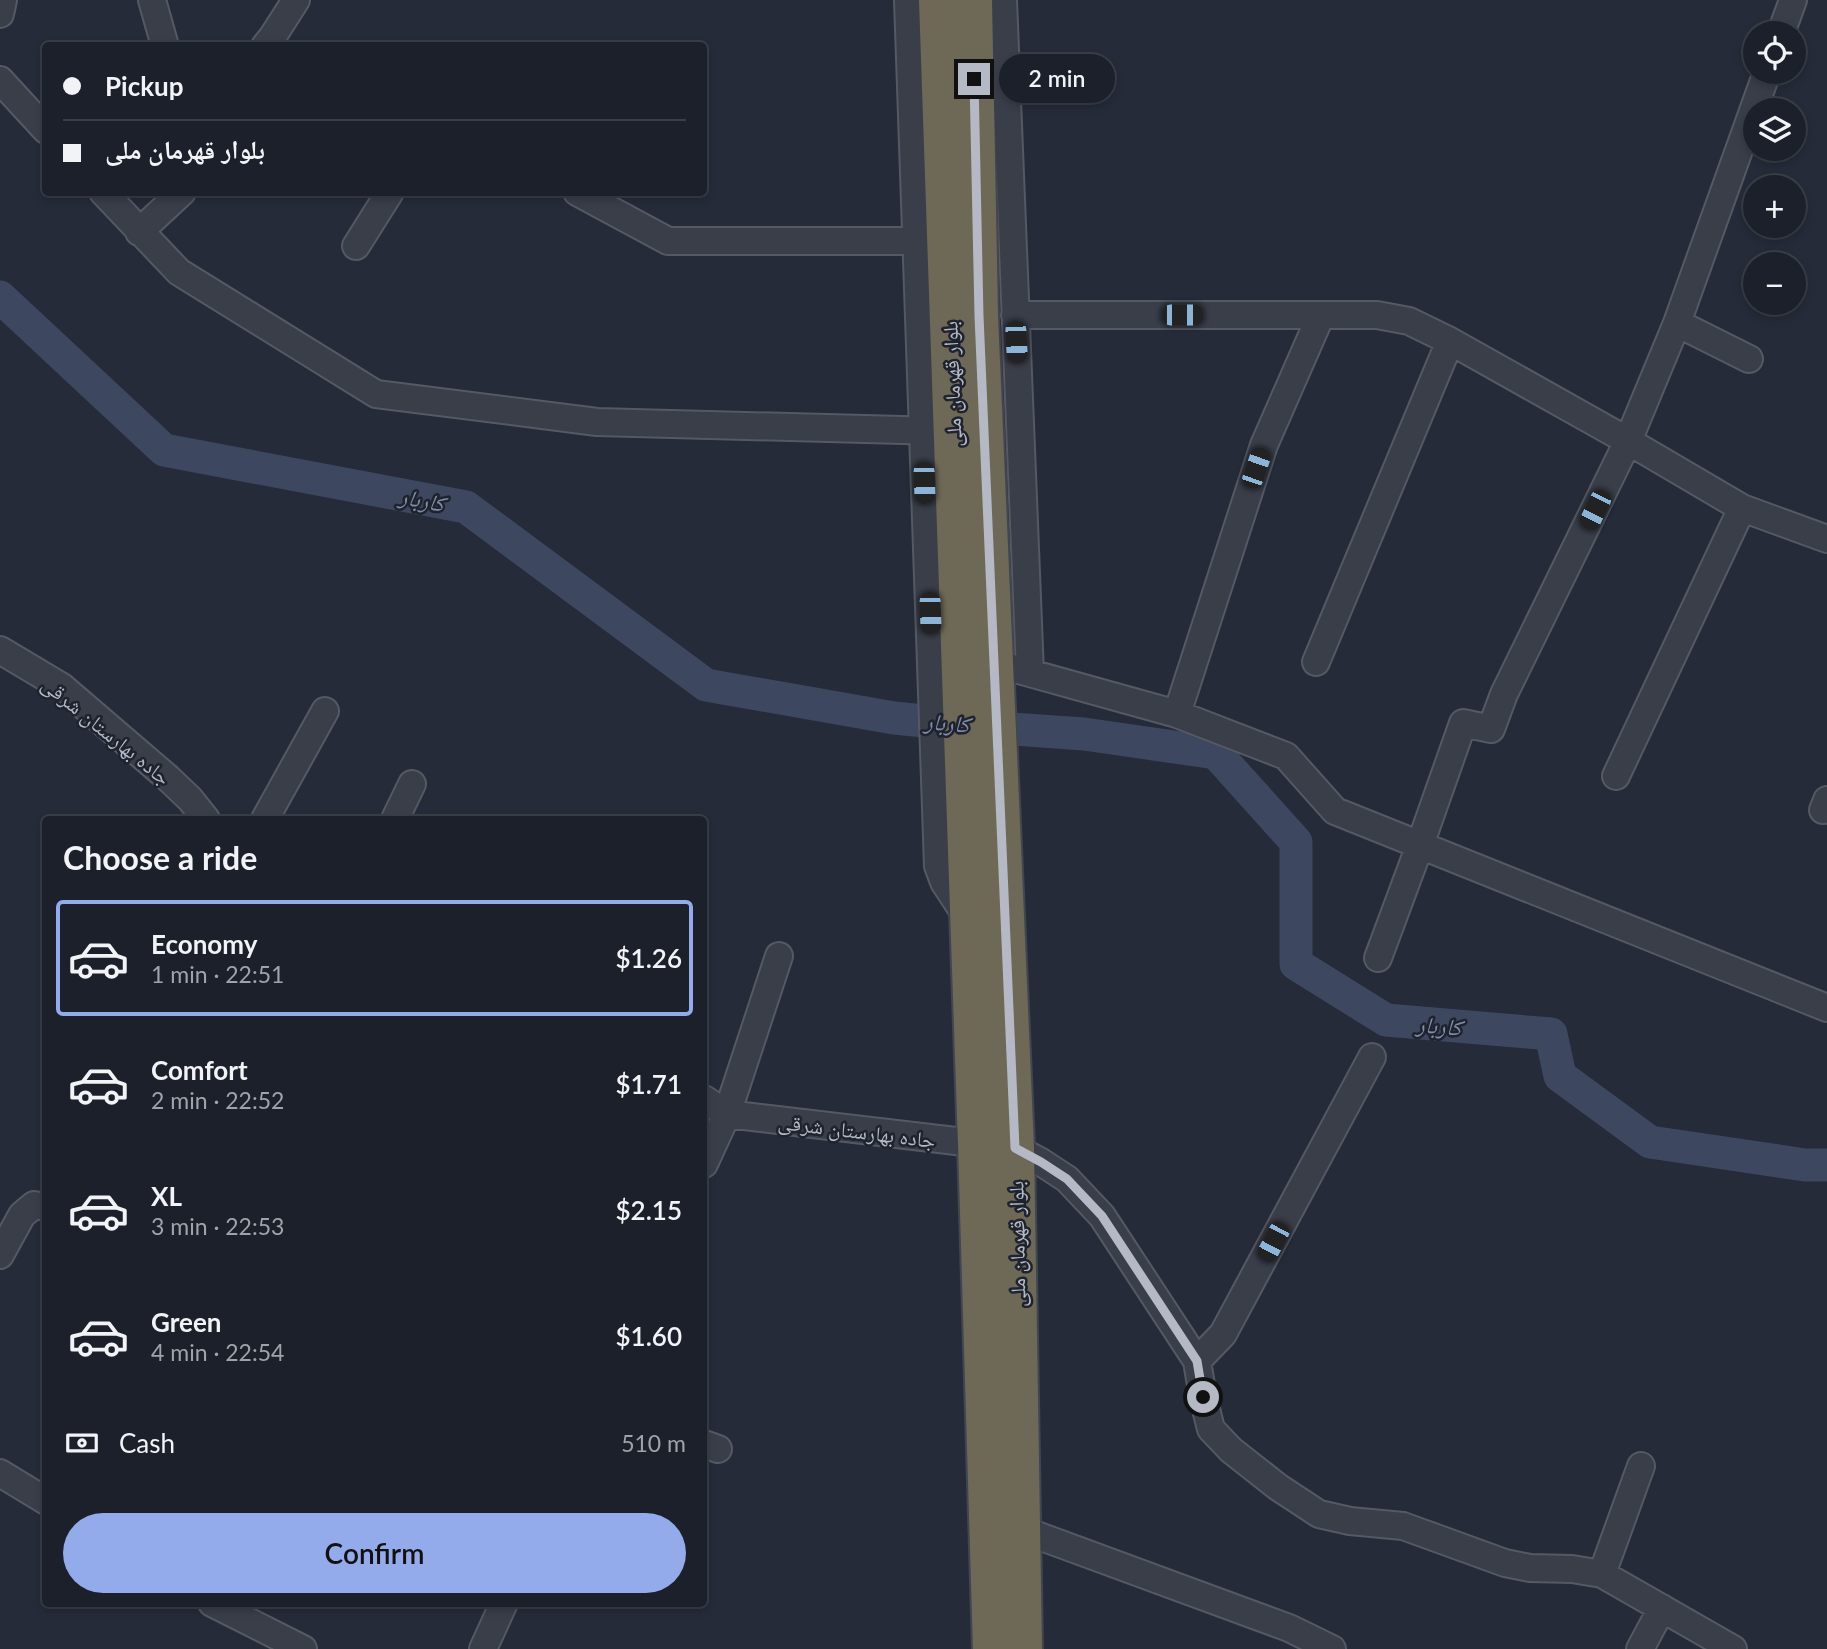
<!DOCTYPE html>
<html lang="en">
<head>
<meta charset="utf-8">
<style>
	body { margin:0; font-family:Lato,"Noto Naskh Arabic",sans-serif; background:#292d37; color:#f1f3f6; height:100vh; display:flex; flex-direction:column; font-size:26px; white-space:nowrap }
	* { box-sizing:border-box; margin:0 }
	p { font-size:23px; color:#a0a3a9 }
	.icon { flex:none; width:38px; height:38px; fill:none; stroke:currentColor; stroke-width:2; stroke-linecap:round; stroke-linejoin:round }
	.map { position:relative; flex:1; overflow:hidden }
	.details { position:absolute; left:42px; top:816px; width:665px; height:791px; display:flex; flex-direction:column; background:#1c202b; border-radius:7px; box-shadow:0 4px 10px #0003,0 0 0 2px #3a3e47 }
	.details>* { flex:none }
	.banner { position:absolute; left:42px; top:42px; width:665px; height:154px; border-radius:7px; box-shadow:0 4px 10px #0003,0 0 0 2px #3a3e47; display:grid; align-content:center; height:154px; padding:0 21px; background:#1c202b }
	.fabs { position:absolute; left:1743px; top:21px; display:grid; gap:14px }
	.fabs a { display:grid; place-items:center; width:63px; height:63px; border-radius:50%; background:#1c202b; box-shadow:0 4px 10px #0003,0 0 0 2px #3a3e47; font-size:35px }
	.end { position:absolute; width:32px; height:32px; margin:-16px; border:9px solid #b4b9c5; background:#111; box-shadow:0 0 0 4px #111 }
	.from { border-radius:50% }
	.bubble { position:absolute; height:49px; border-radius:24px; background:#1c202b; box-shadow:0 4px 10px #0003,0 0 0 2px #3a3e47; font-size:23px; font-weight:600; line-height:49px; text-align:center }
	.car { position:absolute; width:21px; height:42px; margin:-21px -10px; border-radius:9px; box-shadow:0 0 5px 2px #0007; background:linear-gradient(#222 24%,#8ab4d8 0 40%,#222 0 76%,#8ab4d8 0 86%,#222 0) }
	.banner b { display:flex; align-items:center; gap:24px; height:66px; font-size:26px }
	.banner b+b { border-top:2px solid #3a3e47 }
	.banner i { width:18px; height:18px; background:#f1f3f6 }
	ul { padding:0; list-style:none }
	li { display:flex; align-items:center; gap:21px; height:116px; margin:0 14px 10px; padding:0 7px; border:4px solid transparent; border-radius:7px }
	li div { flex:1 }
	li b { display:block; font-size:26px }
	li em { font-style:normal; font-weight:600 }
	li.selected { border-color:#93aaeb }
	li>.icon { width:63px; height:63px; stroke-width:1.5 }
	h2 { padding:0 21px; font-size:32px; line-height:84px }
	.pay { display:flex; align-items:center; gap:18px; height:77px; padding:0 21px; font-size:26px }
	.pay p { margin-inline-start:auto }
	.primary-button { display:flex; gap:14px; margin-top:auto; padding:14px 21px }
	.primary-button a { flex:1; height:80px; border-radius:42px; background:#93aaeb; color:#111; font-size:28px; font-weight:600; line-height:80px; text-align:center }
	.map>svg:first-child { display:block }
</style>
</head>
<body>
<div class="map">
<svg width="1827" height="1649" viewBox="0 0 1827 1649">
	<rect width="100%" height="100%" fill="#252b39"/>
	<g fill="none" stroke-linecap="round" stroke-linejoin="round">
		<path stroke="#3d4760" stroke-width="33" d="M0,297L164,450L466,507L706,685L894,718L984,727L1084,734L1216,753L1296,842V964L1386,1020L1551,1034L1560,1076L1650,1142L1805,1165H1827"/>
		<defs>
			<path id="minor" d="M152,0L165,46
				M908,0L938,866L944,882L969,920
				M1003,0L1030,673
				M0,14L3,0
				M1781,33L1793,0
				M265,46L273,36L296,0
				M0,80L46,130
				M103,192L179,272L376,394L597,422L940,431
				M577,192L668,241H915
				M139,232L182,192
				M356,246L390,192
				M1015,315H1377L1409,321L1450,341L1628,441L1742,508L1827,539
				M1677,323L1749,359
				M0,650L62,687L168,778L190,799L206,819
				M1316,662L1450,341
				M994,663L1177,714L1286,756L1335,811L1827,1008
				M1177,714L1264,445L1321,315
				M1616,776L1742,508
				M1823,810L1827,800
				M265,819L325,711
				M395,819L412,784
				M1378,958L1420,845L1463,723L1491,729L1504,694L1628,441L1677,323L1767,72
				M704,1099L727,1114L1015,1148L1041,1162L1067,1179L1102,1216L1197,1361L1203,1397L1211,1429L1231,1450L1278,1487L1319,1514L1350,1521L1403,1526L1505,1563L1530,1568L1572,1569L1602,1574L1733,1649
				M704,1164L727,1114L779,956
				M0,1255L22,1215L34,1205L46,1207
				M1197,1361L1223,1334L1372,1057
				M704,1444L718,1449
				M0,1473L46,1501
				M1020,1529L1289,1628L1332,1649
				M1602,1574L1641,1466
				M212,1603L303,1649
				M483,1649L504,1603
				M1640,1649L1662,1608"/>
			<path id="highway" d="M938,0L977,1144L992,1649
				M973,0L979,316L1015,1148L1023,1649"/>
		</defs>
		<use href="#minor" stroke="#545964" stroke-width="30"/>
		<use href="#highway" stroke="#414651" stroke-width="42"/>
		<use href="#minor" stroke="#393e49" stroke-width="26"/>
		<use href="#highway" stroke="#6e6857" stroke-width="38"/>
	</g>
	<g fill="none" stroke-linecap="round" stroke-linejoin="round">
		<path stroke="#b4b9c5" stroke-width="9" d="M974,79L979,316L1015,1148L1041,1162L1067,1179L1102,1216L1197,1361L1203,1397"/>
	</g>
	<g text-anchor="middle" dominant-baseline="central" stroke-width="5" stroke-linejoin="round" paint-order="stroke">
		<g font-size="21" fill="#b4b9c5" stroke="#1e232e">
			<text transform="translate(951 384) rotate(-92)">بلوار قهرمان ملی</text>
			<text transform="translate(107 730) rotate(39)">جاده بهارستان شرقی</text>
			<text transform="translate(857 1130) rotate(7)">جاده بهارستان شرقی</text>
			<text transform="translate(1016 1244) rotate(-91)">بلوار قهرمان ملی</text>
		</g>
		<g font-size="23" font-style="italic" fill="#7f8caa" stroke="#1e232e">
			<text transform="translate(422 499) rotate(11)">کاربار</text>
			<text transform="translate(947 722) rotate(5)">کاربار</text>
			<text transform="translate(1439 1025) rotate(5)">کاربار</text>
		</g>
	</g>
</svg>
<div class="fabs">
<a><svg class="icon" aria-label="locate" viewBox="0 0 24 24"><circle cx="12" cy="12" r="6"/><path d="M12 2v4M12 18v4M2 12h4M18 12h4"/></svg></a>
<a><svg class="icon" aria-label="layers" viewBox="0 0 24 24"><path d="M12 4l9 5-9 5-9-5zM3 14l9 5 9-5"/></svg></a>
<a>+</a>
<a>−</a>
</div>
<i class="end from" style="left:1203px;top:1397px"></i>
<i class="end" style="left:974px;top:79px"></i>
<div class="bubble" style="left:999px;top:54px;width:116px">2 min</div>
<i class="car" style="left:1182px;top:315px;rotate:90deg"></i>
<i class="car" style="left:1016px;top:342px;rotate:177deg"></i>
<i class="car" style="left:1256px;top:468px;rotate:19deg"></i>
<i class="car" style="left:924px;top:483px;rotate:178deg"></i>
<i class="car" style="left:1595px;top:510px;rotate:206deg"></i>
<i class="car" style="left:930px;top:613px;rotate:178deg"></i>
<i class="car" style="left:1273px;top:1242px;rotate:208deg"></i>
<div class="banner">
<b><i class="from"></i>Pickup</b>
<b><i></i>بلوار قهرمان ملی</b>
</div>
<section class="details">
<h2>Choose a ride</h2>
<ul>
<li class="selected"><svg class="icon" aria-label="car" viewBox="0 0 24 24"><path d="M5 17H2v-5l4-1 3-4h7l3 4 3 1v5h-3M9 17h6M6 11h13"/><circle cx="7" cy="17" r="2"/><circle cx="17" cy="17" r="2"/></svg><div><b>Economy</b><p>1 min · 22:51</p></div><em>$1.26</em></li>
<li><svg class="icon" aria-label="car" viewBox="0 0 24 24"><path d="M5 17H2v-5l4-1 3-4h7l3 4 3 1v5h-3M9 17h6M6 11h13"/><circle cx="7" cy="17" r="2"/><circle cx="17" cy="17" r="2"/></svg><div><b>Comfort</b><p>2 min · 22:52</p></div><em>$1.71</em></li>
<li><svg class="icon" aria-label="car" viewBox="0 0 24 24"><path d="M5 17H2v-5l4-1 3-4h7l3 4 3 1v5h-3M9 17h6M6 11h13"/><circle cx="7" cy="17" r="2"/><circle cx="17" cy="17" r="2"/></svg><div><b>XL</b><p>3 min · 22:53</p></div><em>$2.15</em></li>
<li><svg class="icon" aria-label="car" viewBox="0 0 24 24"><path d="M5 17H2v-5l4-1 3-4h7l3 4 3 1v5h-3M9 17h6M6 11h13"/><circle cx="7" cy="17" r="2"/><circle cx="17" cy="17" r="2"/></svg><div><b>Green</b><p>4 min · 22:54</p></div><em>$1.60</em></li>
</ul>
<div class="pay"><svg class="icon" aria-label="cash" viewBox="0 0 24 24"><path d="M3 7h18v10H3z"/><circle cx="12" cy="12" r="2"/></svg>Cash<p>510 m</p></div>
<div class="primary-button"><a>Confirm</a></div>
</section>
</div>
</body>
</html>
